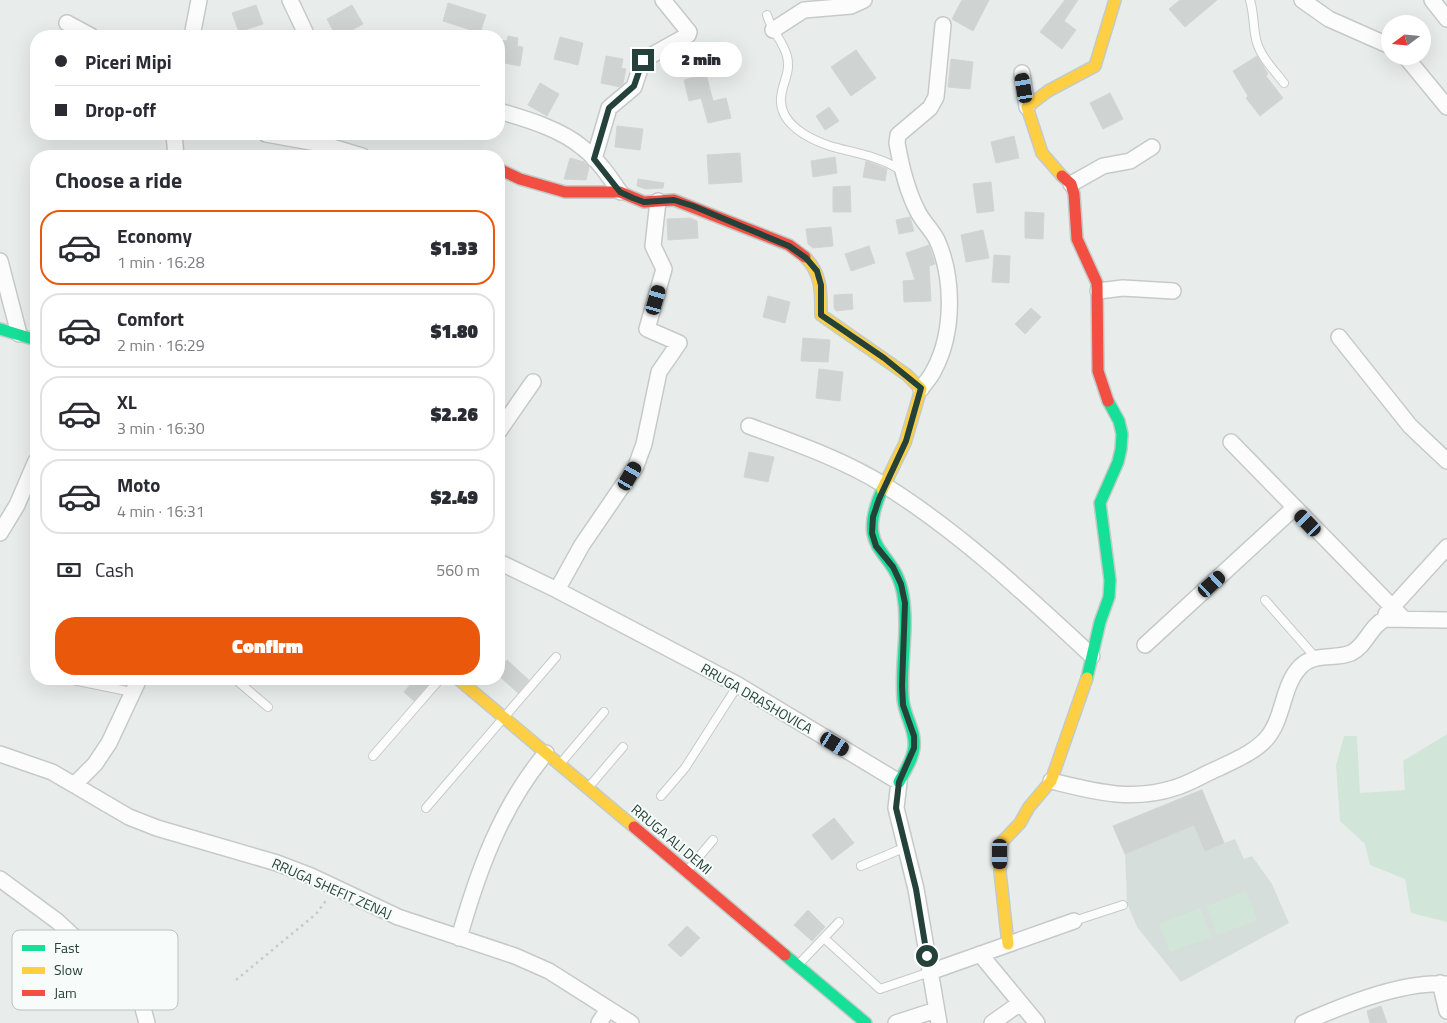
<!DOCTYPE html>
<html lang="en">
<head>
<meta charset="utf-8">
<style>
	body { margin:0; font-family:"Titillium Web",sans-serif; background:#f7f7f7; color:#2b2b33; height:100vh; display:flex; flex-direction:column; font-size:19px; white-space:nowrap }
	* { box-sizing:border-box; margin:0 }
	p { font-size:16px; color:#7c7c81 }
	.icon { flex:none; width:28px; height:28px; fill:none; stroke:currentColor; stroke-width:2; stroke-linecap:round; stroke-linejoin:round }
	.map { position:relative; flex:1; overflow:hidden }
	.panel { position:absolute; left:30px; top:150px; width:475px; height:535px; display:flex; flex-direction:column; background:#fff; border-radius:20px; box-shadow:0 5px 20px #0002 }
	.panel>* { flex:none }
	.top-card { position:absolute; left:30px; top:30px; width:475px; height:110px; border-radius:20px; box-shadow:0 5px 20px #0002; display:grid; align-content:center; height:110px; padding:0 25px; background:#fff }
	.needle { width:32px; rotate:254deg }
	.controls { position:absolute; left:1381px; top:15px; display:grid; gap:10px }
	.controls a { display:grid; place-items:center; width:50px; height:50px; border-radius:50%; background:#fff; box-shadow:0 5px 20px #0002; font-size:25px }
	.end { position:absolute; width:22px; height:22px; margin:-11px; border:6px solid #24423a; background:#fff; box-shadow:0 0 0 2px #fff }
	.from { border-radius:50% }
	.bubble { position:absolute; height:35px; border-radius:18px; background:#fff; box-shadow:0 5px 20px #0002; font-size:16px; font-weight:800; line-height:35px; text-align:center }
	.car { position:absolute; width:15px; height:30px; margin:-15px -8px; border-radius:6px; box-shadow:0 0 4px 1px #0007; background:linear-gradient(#222 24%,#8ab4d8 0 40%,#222 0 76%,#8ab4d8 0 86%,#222 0) }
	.top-card b { display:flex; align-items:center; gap:18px; height:48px; font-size:19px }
	.top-card b+b { border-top:1px solid #e1e1e2 }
	.top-card i { width:12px; height:12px; background:#2b2b33 }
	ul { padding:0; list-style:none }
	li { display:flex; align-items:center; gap:15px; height:75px; margin:0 10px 8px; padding:0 15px; border:2px solid #e1e1e2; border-radius:20px }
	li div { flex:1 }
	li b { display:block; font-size:19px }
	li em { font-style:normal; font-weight:800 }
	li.active { border-color:#ea580c }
	li>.icon { width:45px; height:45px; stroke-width:1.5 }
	h2 { padding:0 25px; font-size:22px; line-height:60px }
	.pay { display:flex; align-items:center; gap:12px; height:55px; padding:0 25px; font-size:19px }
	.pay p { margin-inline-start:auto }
	.button { display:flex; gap:10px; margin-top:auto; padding:10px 25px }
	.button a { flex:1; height:58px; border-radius:20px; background:#ea580c; color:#fff; font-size:20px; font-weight:800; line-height:58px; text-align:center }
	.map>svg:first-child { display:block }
</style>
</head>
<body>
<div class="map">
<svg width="1447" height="1023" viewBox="0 0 1447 1023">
	<rect width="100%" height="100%" fill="#e8edeb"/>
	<path fill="#d6dedb" d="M1202,789L1224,843L1235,839L1244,859L1252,856L1272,884L1289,923L1181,982L1137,927L1127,903L1125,854L1113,826Z"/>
	<path fill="#d1e6d8" d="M1447,734V922L1411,913L1405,879L1370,865L1365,844L1340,821L1336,765L1344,736H1357L1360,793L1405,790L1403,761Z
		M1246,891L1257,920L1217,935L1207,906Z
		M1200,908L1211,937L1170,952L1159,924Z"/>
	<path fill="#cfd4d2" stroke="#d1d6d4" d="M962,0H989L973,31L952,19Z
		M1065,0H1078L1064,21L1076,30L1062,49L1040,32Z
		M1180,0H1217L1185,27L1169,9Z
		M448,3L486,15L480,33L443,21Z
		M256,5L263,24L239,32L232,13Z
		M352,5L363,24L341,36H336L327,19Z
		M508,36L518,38L517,46L523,47L520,66L499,62V40L507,41Z
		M560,37L583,43L578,65L554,59Z
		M856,50L876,78L851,96L831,67Z
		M606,56L623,59L621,68L626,69L623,84L620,87L601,83Z
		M1257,56L1268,74L1266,76L1283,98L1260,116L1246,98L1248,96L1233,71Z
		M951,59L973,62L970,89L948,87Z
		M706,74L713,101L726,98L731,118L708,123L701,98L689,101L684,80Z
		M540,83L559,94L547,116L528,105Z
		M1110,93L1123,119L1103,129L1090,103Z
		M829,107L839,121L825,130L816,116Z
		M617,126L643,129L640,150L615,147Z
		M1014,136L1019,158L996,163L991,142Z
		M740,153L742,182L709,184L707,155Z
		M835,157L837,173L813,177L811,161Z
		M570,158L584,162L589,167L586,180L564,179Z
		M866,161L887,169L885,181L863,177Z
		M638,179L664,183L663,188L646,189L637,186Z
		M991,182L994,211L977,213L973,184Z
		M850,186L851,212H833V187Z
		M1025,212L1044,213L1043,239L1025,238Z
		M910,217L914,231L899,234L896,220Z
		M690,218L697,221L698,238L668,240L667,219Z
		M831,227L833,246L813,248L808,244L806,229Z
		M983,230L989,258L966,262L961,235Z
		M929,245L935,264L929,266L931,301L904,302L903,281L915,280L906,253Z
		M869,246L875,263L851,271L845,254Z
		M994,255L1010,256L1009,283L992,282Z
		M852,294L853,309L836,311L834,308V295Z
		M768,296L790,302L785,323L763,317Z
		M1031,308L1041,317L1025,334L1015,324Z
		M803,338L830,340L828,362L801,361Z
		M819,369L843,372L840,401L816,398Z
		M749,452L774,457L768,482L744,477Z
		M507,660L529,680L518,693L499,676V669Z
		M415,679H433L414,701L404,692Z
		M1202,790L1224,843L1205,851L1194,825L1125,854L1113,826Z
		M834,818L854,843L832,860L812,835Z
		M808,910L825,927L812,941L794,925Z
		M687,926L700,938L681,957L668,945Z
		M1381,1006L1387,1023H1370L1367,1011Z"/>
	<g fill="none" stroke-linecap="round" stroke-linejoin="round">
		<defs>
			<path id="lane" d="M1250,0C1254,13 1253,26 1256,39C1259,55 1274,70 1284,83
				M767,15C771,30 783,41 787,56C791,74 782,82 781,98C779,124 809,139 830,146C854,153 880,156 902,171
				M1265,600L1316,658
				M68,679L132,692
				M235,679L268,707
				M373,756L440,679
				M560,764L604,712
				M588,788L623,747
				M661,796L685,768L738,685
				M426,808L556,657
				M861,866L906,847
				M687,871L713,840
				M1074,921L1123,905
				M824,938L880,989L930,972
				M799,964L839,922"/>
			<path id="street" d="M290,0L307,36
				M1302,0L1329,19L1390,46
				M1432,0L1447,19
				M67,23L91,36
				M773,30L804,10L851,6L864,0
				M192,36L199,0
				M1405,56L1447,107
				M1022,73L1027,107
				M499,111C526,119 561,129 583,148C598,160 609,176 620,192
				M174,134L176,156
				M266,134L322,144L362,156
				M594,159L609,108L634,87L643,60L688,35L689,32L663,0
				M1071,184L1103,166L1130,161L1152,147
				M0,261L19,334
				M1098,291L1123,288L1173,291
				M1339,337L1410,426L1447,461
				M921,389C925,383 931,377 934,370C954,333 954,278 937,240C932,230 923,222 918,212C907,191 901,166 897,143L898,135L930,108L936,97L943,25
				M749,426C795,443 842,459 884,485C961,533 1026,595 1092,656
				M499,431L533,382
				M1231,442L1404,619
				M0,533L17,505L36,461
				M499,562L557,590L738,685L899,782L896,808L916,889L939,1023
				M557,590L582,545L636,466L644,444L659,372L679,343L647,329L664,269L653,246L658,201
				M1386,614L1447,547
				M1145,645L1294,508
				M0,754L52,772L129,817L157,828L277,863L311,876L398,917L515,956L549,971L631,1023
				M1051,781C1093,791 1131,802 1174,788C1189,784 1204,774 1219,768C1235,760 1255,752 1267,738C1284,718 1282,686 1300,667C1314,652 1334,660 1351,653C1366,646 1370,626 1385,619L1447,620
				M74,785L95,764L109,743L139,679
				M0,879L57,921L132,990L141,1001L147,1023
				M459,938C478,871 501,807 546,753
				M980,954L1037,1023
				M930,972L1074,921
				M1440,983L1447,1011
				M599,1023L608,1009
				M896,1023L936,1010
				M992,1023L1019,1004
				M1303,1023C1344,1005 1402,981 1447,984"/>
			<path id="fast" d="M0,329L36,340
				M882,490C854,554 895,547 903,595C909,630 900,664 903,699C904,715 916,730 914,747C913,759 905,771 899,782
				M1087,678L1100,622L1109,597L1110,580L1100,503L1118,462L1121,449L1122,434L1119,421L1108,401
				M785,955L866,1023"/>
			<path id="slow" d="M1062,176L1042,153L1027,107L1048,91L1095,66L1115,0
				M805,257C822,274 821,292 821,315L907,375L921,389L905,443L882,490
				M458,679L634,827
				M1008,944L1000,872L1002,842L1020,823L1029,807L1051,781L1087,678"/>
			<path id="jam" d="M499,169L520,179L565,192H620L644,202L674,200L789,245L805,257
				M1062,176L1071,184L1074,194L1077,239L1097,283L1098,371L1108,401
				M634,827L785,955"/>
		</defs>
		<use href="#lane" stroke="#c5cac8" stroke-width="10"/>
		<use href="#street" stroke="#c5cac8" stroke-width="18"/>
		<use href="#fast" stroke="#c3cbc8" stroke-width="14"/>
		<use href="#slow" stroke="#c3cbc8" stroke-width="14"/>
		<use href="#jam" stroke="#c3cbc8" stroke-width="14"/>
		<path stroke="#c3ccca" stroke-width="2.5" stroke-dasharray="2.5 4" stroke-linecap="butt" d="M236,980L316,914L328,898"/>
		<use href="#lane" stroke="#fcfcfc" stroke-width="8"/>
		<use href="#street" stroke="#fcfcfc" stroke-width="15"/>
		<use href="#fast" stroke="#16e098" stroke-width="11"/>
		<use href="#slow" stroke="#ffcf43" stroke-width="11"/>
		<use href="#jam" stroke="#f24e42" stroke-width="11"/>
	</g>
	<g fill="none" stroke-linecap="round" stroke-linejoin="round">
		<path stroke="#24423a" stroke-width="6" d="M643,60L634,86L609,108L594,159L620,192L633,198L644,202L674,200L693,206L789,246L806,258L817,271L821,285V315L884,358L921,388L906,441L879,499L873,517L872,533L876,546L893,567L901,584L905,603L902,686L903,705L914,736V748L899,782L896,808L916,889L927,956"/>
	</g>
	<g text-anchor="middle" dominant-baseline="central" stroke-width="4" stroke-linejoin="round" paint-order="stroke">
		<g font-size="14" fill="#24423a" stroke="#f7fbf9">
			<text transform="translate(757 698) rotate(30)">RRUGA DRASHOVICA</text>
			<text transform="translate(672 839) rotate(40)">RRUGA ALI DEMI</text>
			<text transform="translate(332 888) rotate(24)">RRUGA SHEFIT ZENAJ</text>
		</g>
	</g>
	<rect x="12" y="930" width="166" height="80" rx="8" fill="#f7fbf9" stroke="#b8c4c0" stroke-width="1"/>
	<rect x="22" y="945" width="23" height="6" fill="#16e098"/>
	<rect x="22" y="967" width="23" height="7" fill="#ffcf43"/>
	<rect x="22" y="990" width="23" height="6" fill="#f24e42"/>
	<g font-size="14" fill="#24423a">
		<text x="54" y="953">Fast</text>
		<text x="54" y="975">Slow</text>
		<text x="54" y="998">Jam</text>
	</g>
</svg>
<div class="controls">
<a><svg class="needle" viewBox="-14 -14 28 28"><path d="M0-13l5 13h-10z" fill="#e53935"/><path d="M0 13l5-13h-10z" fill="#7c7c81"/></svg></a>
</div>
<i class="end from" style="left:927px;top:956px"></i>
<i class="end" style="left:643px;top:60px"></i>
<div class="bubble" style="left:660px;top:42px;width:82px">2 min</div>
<i class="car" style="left:1024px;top:88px;rotate:351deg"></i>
<i class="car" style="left:656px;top:300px;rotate:16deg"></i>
<i class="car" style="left:630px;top:476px;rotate:30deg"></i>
<i class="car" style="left:1308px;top:523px;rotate:316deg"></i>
<i class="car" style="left:1212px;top:584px;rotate:48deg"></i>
<i class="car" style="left:835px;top:744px;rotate:121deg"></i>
<i class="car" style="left:1000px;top:854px;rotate:180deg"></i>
<div class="top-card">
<b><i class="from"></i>Piceri Mipi</b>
<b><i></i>Drop-off</b>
</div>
<section class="panel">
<h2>Choose a ride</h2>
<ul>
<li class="active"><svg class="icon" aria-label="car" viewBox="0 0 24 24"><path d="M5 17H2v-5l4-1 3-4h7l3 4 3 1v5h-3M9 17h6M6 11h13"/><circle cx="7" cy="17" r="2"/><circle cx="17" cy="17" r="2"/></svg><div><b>Economy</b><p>1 min · 16:28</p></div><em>$1.33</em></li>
<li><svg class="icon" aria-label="car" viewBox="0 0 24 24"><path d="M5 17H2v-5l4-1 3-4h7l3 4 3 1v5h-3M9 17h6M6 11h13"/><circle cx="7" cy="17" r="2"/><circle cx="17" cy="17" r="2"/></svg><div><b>Comfort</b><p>2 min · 16:29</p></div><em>$1.80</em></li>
<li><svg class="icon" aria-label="car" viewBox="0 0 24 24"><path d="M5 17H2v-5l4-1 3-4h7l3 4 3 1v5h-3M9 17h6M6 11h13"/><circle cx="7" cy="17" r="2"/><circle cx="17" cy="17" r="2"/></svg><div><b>XL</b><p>3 min · 16:30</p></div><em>$2.26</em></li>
<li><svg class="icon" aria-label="car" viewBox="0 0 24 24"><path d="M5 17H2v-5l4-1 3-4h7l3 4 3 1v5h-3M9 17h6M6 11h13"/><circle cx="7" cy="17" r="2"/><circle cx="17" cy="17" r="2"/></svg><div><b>Moto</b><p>4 min · 16:31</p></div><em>$2.49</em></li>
</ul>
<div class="pay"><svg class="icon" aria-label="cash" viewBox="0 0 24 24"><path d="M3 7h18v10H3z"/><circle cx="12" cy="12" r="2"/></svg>Cash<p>560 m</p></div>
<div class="button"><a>Confirm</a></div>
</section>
</div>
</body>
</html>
